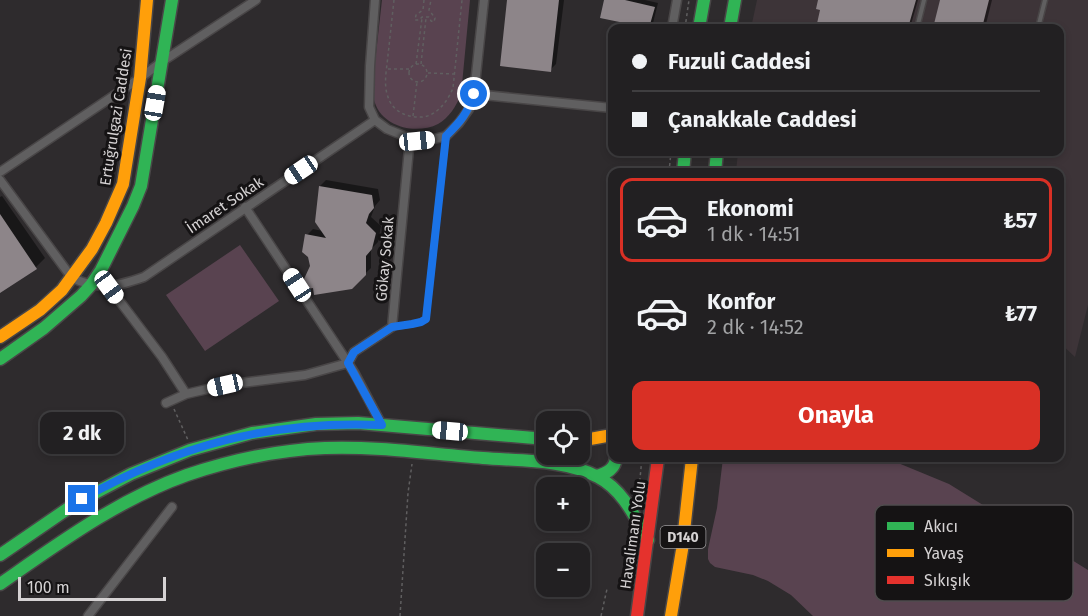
<!DOCTYPE html>
<html lang="tr">
<head>
<meta charset="utf-8">
<style>
	body { margin:0; font-family:"Fira Sans",sans-serif; background:#2a282a; color:#f1f3f6; height:100vh; display:flex; flex-direction:column; font-size:22px; white-space:nowrap }
	* { box-sizing:border-box; margin:0 }
	p { font-size:20px; color:#a2a3a5 }
	.icon { flex:none; width:33px; height:33px; fill:none; stroke:currentColor; stroke-width:2; stroke-linecap:round; stroke-linejoin:round }
	.map { position:relative; flex:1; overflow:hidden }
	.drawer { position:absolute; left:608px; top:168px; width:456px; height:294px; display:flex; flex-direction:column; background:#222022; border-radius:12px; box-shadow:0 3px 9px #0003,0 0 0 2px #3f3e40 }
	.drawer>* { flex:none }
	.top-card { position:absolute; left:608px; top:24px; width:456px; height:132px; border-radius:12px; box-shadow:0 3px 9px #0003,0 0 0 2px #3f3e40; display:grid; align-content:center; height:132px; padding:0 24px; background:#222022 }
	.controls { position:absolute; left:536px; top:411px; display:grid; gap:12px }
	.controls a { display:grid; place-items:center; width:54px; height:54px; border-radius:12px; background:#222022; box-shadow:0 3px 9px #0003,0 0 0 2px #3f3e40; font-size:30px }
	.scale { position:absolute; left:18px; bottom:15px; width:148px; box-sizing:border-box; padding-left:6px; border:3px solid #d5d2d3; border-top:0; font-size:16px; line-height:21px; white-space:nowrap; color:#d5d2d3; -webkit-text-stroke:4px #151314; paint-order:stroke }
	.end { position:absolute; width:27px; height:27px; margin:-14px; border:8px solid #1a73e8; background:#fff; box-shadow:0 0 0 3px #fff }
	.from { border-radius:50% }
	.bubble { position:absolute; height:42px; border-radius:12px; background:#222022; box-shadow:0 3px 9px #0003,0 0 0 2px #3f3e40; font-size:20px; font-weight:700; line-height:42px; text-align:center }
	.car { position:absolute; width:18px; height:36px; margin:-18px -9px; border-radius:8px; box-shadow:0 0 4px 2px #0007; background:linear-gradient(#fff 24%,#345 0 40%,#fff 0 76%,#345 0 86%,#fff 0) }
	.top-card b { display:flex; align-items:center; gap:21px; height:57px; font-size:22px }
	.top-card b+b { border-top:2px solid #3f3e40 }
	.top-card i { width:15px; height:15px; background:#f1f3f6 }
	ul { padding:10px 0 0; list-style:none }
	li { display:flex; align-items:center; gap:18px; height:84px; margin:0 12px 9px; padding:0 12px; border:3px solid transparent; border-radius:12px }
	li div { flex:1 }
	li b { display:block; font-size:22px }
	li em { font-style:normal; font-weight:700 }
	li.current { border-color:#d93025 }
	li>.icon { width:54px; height:54px; stroke-width:1.5 }
	.action { display:flex; gap:12px; margin-top:auto; padding:12px 24px }
	.action a { flex:1; height:69px; border-radius:12px; background:#d93025; color:#fff; font-size:24px; font-weight:700; line-height:69px; text-align:center }
	.map>svg:first-child { display:block }
</style>
</head>
<body>
<div class="map">
<svg width="1088" height="616" viewBox="0 0 1088 616">
	<rect width="100%" height="100%" fill="#2e2b2d"/>
	<path fill="#3d3438" d="M757,0H1088V305L1075,357L1059,342V172H736L738,152H1059V28H751Z"/>
	<path fill="#594350" d="M382,0H470L461,95C456,106 449,118 438,124C416,135 383,127 375,103C373,98 373,93 372,89Z
		M240,245L279,301L205,351L166,295Z
		M723,458H886L949,484L1088,570V616H813L791,595L768,581L753,575L715,567L710,563L708,559V549L717,508Z"/>
	<path fill="#0007" d="M509,0H564L556,64L550,70Z
		M606,0H645L658,3L653,23L649,28Z
		M820,0H918L910,28H817L822,9Z
		M942,0H992L985,28H935Z
		M326,180L378,189L380,200L375,206L371,217L381,226L378,242L371,249V268L351,287L311,266L307,235L313,229L323,231L320,186Z
		M2,196L45,258L36,267L0,291V197Z"/>
	<path fill="#8d8589" d="M507,0H559L551,72L500,66Z
		M604,0H625L655,7L649,28L600,18Z
		M818,0H916L908,28H816L820,10L816,9Z
		M940,0H989L982,28H933Z
		M319,186L372,195L374,208L369,214L366,223L376,233L372,249L366,256V275L352,289L314,295L313,288L307,289L305,286L304,279L310,266L308,257L302,252L305,234L326,238L315,222Z
		M0,214L37,269L0,293Z"/>
	<g fill="none" stroke-linecap="round" stroke-linejoin="round">
		<defs>
			<path id="lane" d="M917,28L924,0
				M1038,28L1045,0
				M394,327C405,325 416,325 426,319L446,136"/>
			<path id="street" d="M375,0L370,66L369,107L375,120L387,129L417,141L434,139L446,136L459,123L469,109L474,94L484,0
				M672,28L677,0
				M474,94L612,108
				M0,172L140,78L163,61L256,0
				M0,180L72,278C102,291 115,287 144,277L375,120
				M109,287L162,357L186,394
				M166,403L186,394L225,385L305,375L348,363L245,207
				M382,425L355,374L348,363L354,352L392,327L410,138
				M88,616L172,507"/>
			<path id="fast" d="M699,28L704,0
				M730,28L735,0
				M683,172L685,152
				M715,172L717,152
				M0,359L44,328L81,296L91,285L101,270L133,206L141,186L172,0
				M597,476C607,473 615,469 616,458
				M0,555L76,503L131,474L190,450L252,433L316,424L358,423L546,439
				M0,584C59,543 119,499 187,475C231,460 278,450 325,448C378,446 430,454 483,458C520,461 564,459 598,477C623,490 635,517 648,540"/>
			<path id="slow" d="M0,337L40,310L62,290L92,249L106,223L123,184L140,78L147,0
				M579,441L612,435
				M671,616L682,550L692,458"/>
			<path id="jam" d="M637,616L658,458"/>
		</defs>
		<use href="#lane" stroke="#494647" stroke-width="7"/>
		<use href="#street" stroke="#494647" stroke-width="11"/>
		<use href="#fast" stroke="#494647" stroke-width="15"/>
		<use href="#slow" stroke="#494647" stroke-width="15"/>
		<use href="#jam" stroke="#494647" stroke-width="15"/>
		<path stroke="#605f60" stroke-width="1.5" stroke-dasharray="3 3" stroke-linecap="butt" d="M394,0C392,18 390,37 388,55C387,68 383,84 388,97C392,111 407,118 421,117C436,117 448,101 453,88L462,0
			M424,0L423,10L416,15L415,20H419L422,17H429L431,21L434,22L435,18L429,10L431,0
			M685,28L689,0
			M409 73a9 9 0 1 1 18 0a9 9 0 1 1-18 0Z
			M416,64L422,18
			M421,64L426,18
			M388,69H410
			M428,73L455,74
			M413,116L417,82
			M669,172L671,152
			M174,409L188,440
			M638,499L642,458
			M400,616L408,493L412,464
			M601,616L607,589"/>
		<use href="#lane" stroke="#605f60" stroke-width="4"/>
		<use href="#street" stroke="#605f60" stroke-width="8"/>
		<use href="#fast" stroke="#30b455" stroke-width="12"/>
		<use href="#slow" stroke="#ff9f0a" stroke-width="12"/>
		<use href="#jam" stroke="#e5322d" stroke-width="12"/>
	</g>
	<g fill="none" stroke-linecap="round" stroke-linejoin="round">
		<path stroke="#1a73e8" stroke-width="8" d="M82,499C178,445 272,420 382,425L348,363L354,352L392,327L412,324L421,322L426,319L446,136C461,121 467,114 474,94"/>
	</g>
	<g text-anchor="middle" dominant-baseline="central" stroke-width="6" stroke-linejoin="round" paint-order="stroke">
		<rect fill="#151314" stroke="#9b999a" stroke-width="1.5" x="660.5" y="526" width="45" height="22" rx="4.5"/>
		<g font-size="14" font-weight="bold" fill="#d5d2d3">
			<text x="683" y="537">D140</text>
		</g>
		<g font-size="15" fill="#d5d2d3" stroke="#151314">
			<text transform="translate(116 117) rotate(-81)">Ertuğrulgazi Caddesi</text>
			<text transform="translate(225 205) rotate(-34)">İmaret Sokak</text>
			<text transform="translate(385 259) rotate(-85)">Gökay Sokak</text>
			<text transform="translate(633 535) rotate(-82)">Havalimanı Yolu</text>
		</g>
	</g>
	<rect x="875" y="505" width="198" height="96" rx="9" fill="#151314" stroke="#4f4c4d" stroke-width="1.5"/>
	<rect x="887" y="522" width="27" height="8" fill="#30b455"/>
	<rect x="887" y="549" width="27" height="8" fill="#ff9f0a"/>
	<rect x="887" y="576" width="27" height="8" fill="#e5322d"/>
	<g font-size="16" fill="#d5d2d3">
		<text x="924" y="532">Akıcı</text>
		<text x="924" y="559">Yavaş</text>
		<text x="924" y="586">Sıkışık</text>
	</g>
</svg>
<div class="controls">
<a><svg class="icon" aria-label="locate" viewBox="0 0 24 24"><circle cx="12" cy="12" r="6"/><path d="M12 2v4M12 18v4M2 12h4M18 12h4"/></svg></a>
<a>+</a>
<a>−</a>
</div>
<div class="scale">100 m</div>
<i class="end from" style="left:474px;top:94px"></i>
<i class="end" style="left:82px;top:499px"></i>
<div class="bubble" style="left:40px;top:412px;width:84px">2 dk</div>
<i class="car" style="left:155px;top:103px;rotate:10deg"></i>
<i class="car" style="left:417px;top:141px;rotate:84deg"></i>
<i class="car" style="left:301px;top:170px;rotate:236deg"></i>
<i class="car" style="left:297px;top:285px;rotate:327deg"></i>
<i class="car" style="left:109px;top:287px;rotate:144deg"></i>
<i class="car" style="left:225px;top:385px;rotate:257deg"></i>
<i class="car" style="left:450px;top:431px;rotate:275deg"></i>
<div class="top-card">
<b><i class="from"></i>Fuzuli Caddesi</b>
<b><i></i>Çanakkale Caddesi</b>
</div>
<section class="drawer">
<ul>
<li class="current"><svg class="icon" aria-label="car" viewBox="0 0 24 24"><path d="M5 17H2v-5l4-1 3-4h7l3 4 3 1v5h-3M9 17h6M6 11h13"/><circle cx="7" cy="17" r="2"/><circle cx="17" cy="17" r="2"/></svg><div><b>Ekonomi</b><p>1 dk · 14:51</p></div><em>₺57</em></li>
<li><svg class="icon" aria-label="car" viewBox="0 0 24 24"><path d="M5 17H2v-5l4-1 3-4h7l3 4 3 1v5h-3M9 17h6M6 11h13"/><circle cx="7" cy="17" r="2"/><circle cx="17" cy="17" r="2"/></svg><div><b>Konfor</b><p>2 dk · 14:52</p></div><em>₺77</em></li>
</ul>
<div class="action"><a>Onayla</a></div>
</section>
</div>
</body>
</html>
